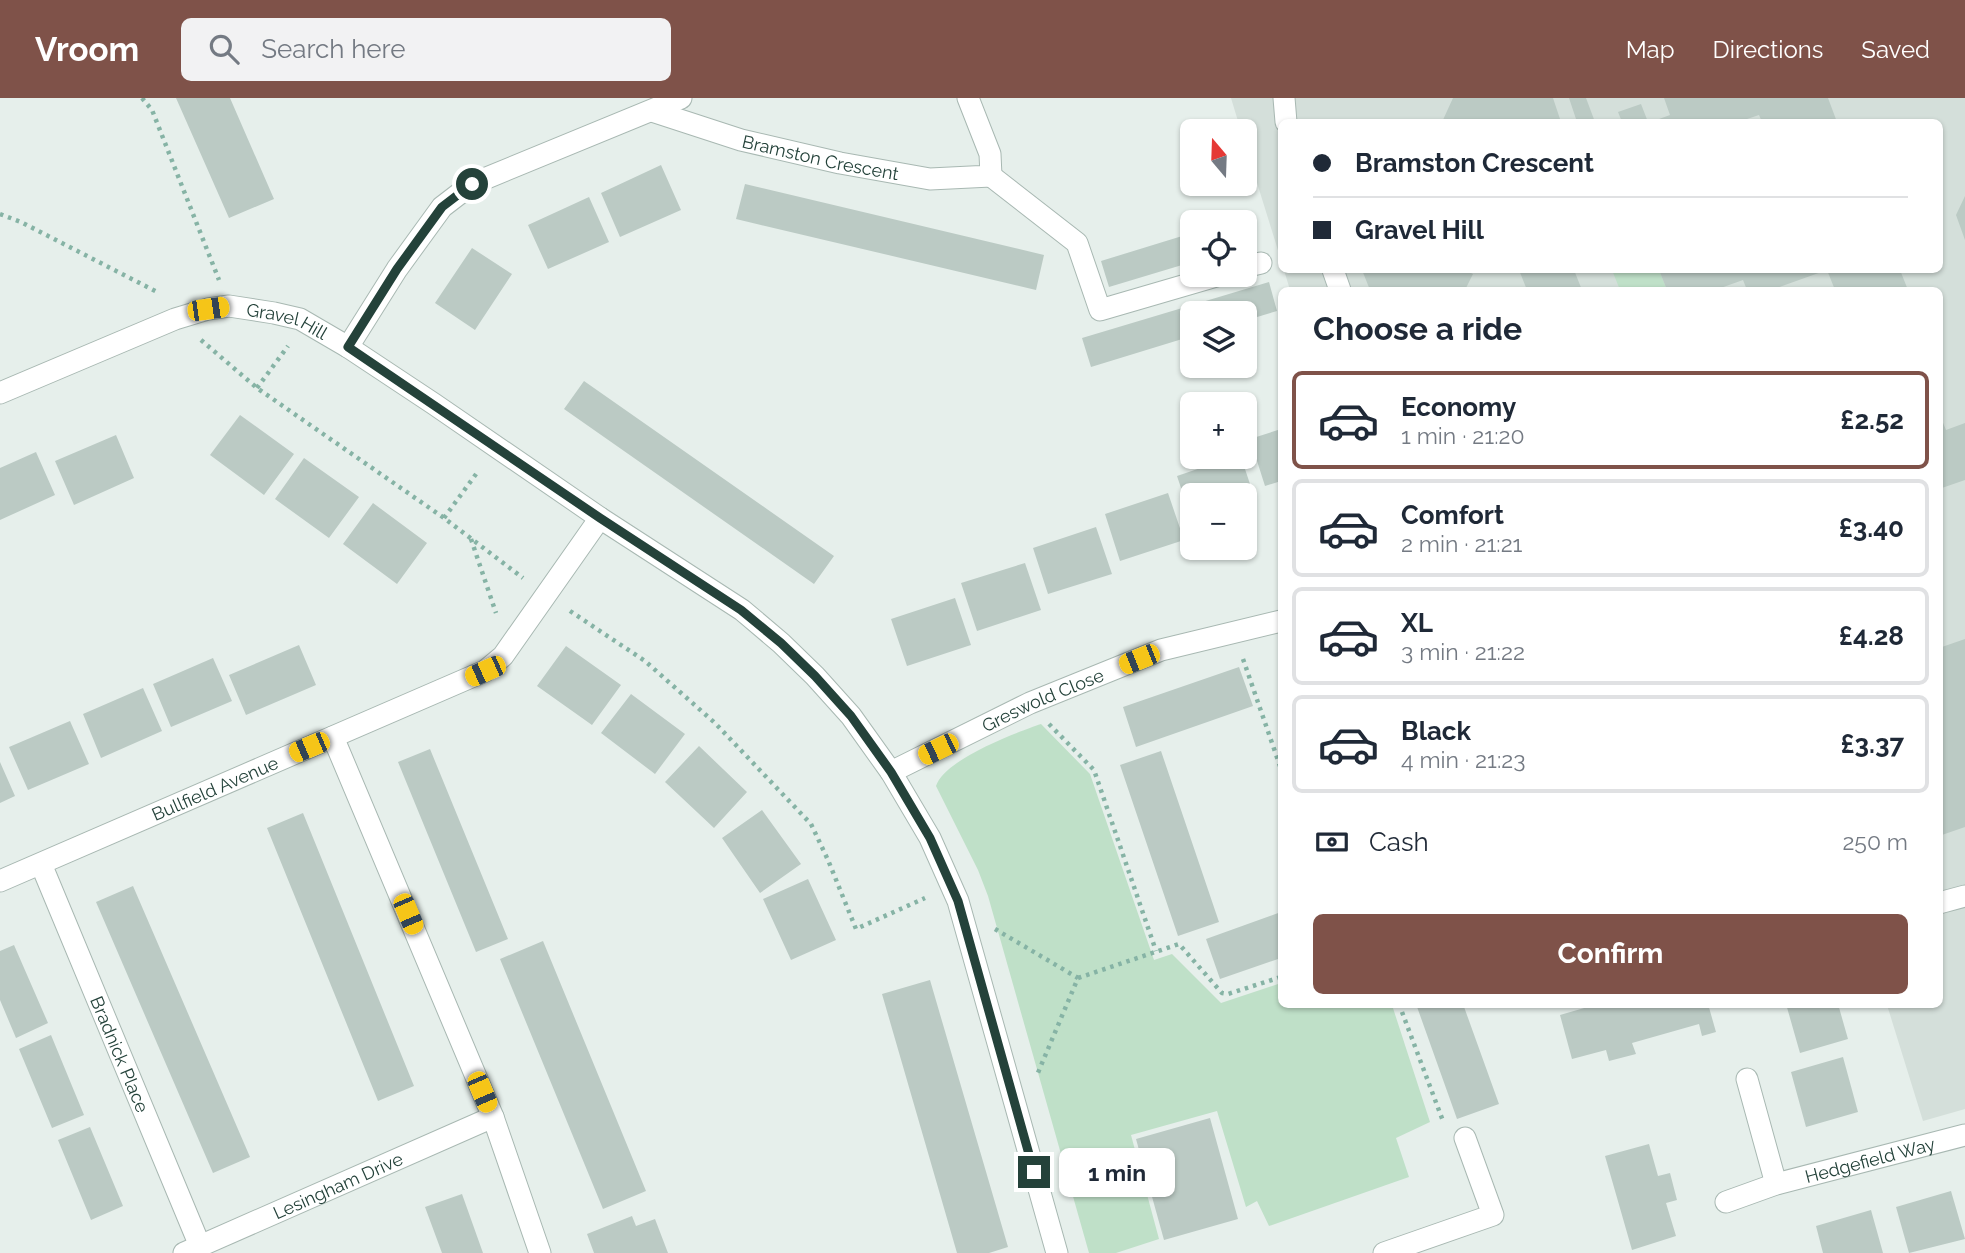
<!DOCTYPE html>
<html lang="en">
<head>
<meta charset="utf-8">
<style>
	body { margin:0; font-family:Raleway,sans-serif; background:#f2f2f3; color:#1f2937; height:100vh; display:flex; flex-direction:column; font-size:26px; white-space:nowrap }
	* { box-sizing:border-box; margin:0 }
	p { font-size:23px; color:#747a83 }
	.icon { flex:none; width:38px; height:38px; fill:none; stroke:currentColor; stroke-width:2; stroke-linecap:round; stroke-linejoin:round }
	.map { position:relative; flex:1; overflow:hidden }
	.panel { position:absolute; left:1278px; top:189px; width:665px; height:721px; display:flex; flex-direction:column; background:#fff; border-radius:10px; box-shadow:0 2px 5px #0004 }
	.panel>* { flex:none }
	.top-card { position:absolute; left:1278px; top:21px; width:665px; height:154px; border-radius:10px; box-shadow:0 2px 5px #0004; display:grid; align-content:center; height:154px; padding:0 35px; background:#fff }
	.needle { width:46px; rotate:341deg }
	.fabs { position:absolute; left:1180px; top:21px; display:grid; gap:14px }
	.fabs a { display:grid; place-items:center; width:77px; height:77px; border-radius:10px; background:#fff; box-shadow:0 2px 5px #0004; font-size:35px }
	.end { position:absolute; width:32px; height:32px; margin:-16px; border:9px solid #24423a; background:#fff; box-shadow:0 0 0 4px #fff }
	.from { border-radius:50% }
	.bubble { position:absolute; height:49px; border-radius:10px; background:#fff; box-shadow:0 2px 5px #0004; font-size:23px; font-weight:700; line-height:49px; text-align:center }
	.car { position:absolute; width:21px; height:42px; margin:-21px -10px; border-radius:9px; box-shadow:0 0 5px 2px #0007; background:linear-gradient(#f5c518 24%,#345 0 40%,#f5c518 0 76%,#345 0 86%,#f5c518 0) }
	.top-card b { display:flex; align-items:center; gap:24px; height:66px; font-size:26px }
	.top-card b+b { border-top:2px solid #e0e1e3 }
	.top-card i { width:18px; height:18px; background:#1f2937 }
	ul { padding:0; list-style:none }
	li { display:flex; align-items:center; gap:21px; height:98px; margin:0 14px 10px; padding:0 21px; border:4px solid #e0e1e3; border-radius:10px }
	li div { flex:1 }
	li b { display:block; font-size:26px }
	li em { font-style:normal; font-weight:700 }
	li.selected { border-color:#7f5249 }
	li>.icon { width:63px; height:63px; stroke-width:1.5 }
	h2 { padding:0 35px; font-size:32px; line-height:84px }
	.pay { display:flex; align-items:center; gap:18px; height:77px; padding:0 35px; font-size:26px }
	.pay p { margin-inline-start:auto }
	.primary-button { display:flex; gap:14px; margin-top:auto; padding:14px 35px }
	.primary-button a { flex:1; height:80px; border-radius:10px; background:#7f5249; color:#fff; font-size:28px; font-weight:700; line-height:80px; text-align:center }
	header { display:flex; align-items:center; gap:42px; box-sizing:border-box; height:98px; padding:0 35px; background:#7f5249; color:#fff }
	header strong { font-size:33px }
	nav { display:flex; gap:38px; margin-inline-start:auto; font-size:24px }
	.search { width:490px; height:63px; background:#f2f2f3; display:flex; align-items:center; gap:18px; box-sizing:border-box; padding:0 24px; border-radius:10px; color:#747a83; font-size:26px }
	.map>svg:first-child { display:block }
</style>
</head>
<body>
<header>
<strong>Vroom</strong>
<div class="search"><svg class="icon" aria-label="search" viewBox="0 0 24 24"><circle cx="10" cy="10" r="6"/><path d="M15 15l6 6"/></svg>Search here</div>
<nav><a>Map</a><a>Directions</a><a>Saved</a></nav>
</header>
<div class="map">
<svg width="1965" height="1155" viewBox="0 0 1965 1155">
	<rect width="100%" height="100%" fill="#e6efeb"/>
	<path fill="#d4dfda" d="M1231,0H1965V1011L1923,1023L1887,907L1939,906V192H1290L1284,172H1939V24H1281V162L1244,43V33H1241Z"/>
	<path fill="#bfe0c8" d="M1612,172H1659L1667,192H1620Z
		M1041,626L1090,676L1154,862L1172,856L1221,905L1281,885V906L1392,907L1430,1024L1396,1040L1409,1079L1269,1128L1257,1103L1246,1109L1217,1013L1131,1037L1159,1141L1116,1155H1089L988,798L978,772L936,688C945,661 1015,635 1041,626Z"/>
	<path fill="#bbcac4" d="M176,0H230L274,101L229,120Z
		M1453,0H1553L1561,24L1546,23L1442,24Z
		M1569,0H1586L1595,24H1577Z
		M1664,0H1828L1837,24H1762L1759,17L1738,24H1651L1670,17Z
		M1641,6L1648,24H1622L1618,14Z
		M661,67L681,112L620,139L601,95Z
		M745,86L1044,157L1036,192L736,121Z
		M1965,98V142L1956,117Z
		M589,99L609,144L548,171L528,127Z
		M1248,118L1256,144L1244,148V124H1230Z
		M1192,135V164L1109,189L1101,163Z
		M472,150L512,176L475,232L435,205Z
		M1362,172H1465L1473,176L1465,192H1370Z
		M1519,172H1574L1582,192H1527Z
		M1659,172H1900L1908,192H1835L1827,172L1771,192H1747L1743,182L1715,192H1667Z
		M1269,184L1277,213L1244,223V215H1192V238L1091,269L1082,240Z
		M584,283L834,458L814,486L564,311Z
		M1939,315L1946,332L1965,325V382L1939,391Z
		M240,317L294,356L264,397L210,357Z
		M1281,331V383L1265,388L1250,341Z
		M116,337L134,380L74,407L55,363Z
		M36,354L55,397L0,422V370Z
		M1233,359H1241L1256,404L1244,407V397H1192L1191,420L1177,378Z
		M304,360L359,399L329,440L275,401Z
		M1168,395L1184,442L1120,463L1105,416Z
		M373,405L427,445L397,486L343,446Z
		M1096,429L1112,476L1048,496L1033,450Z
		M1025,465L1041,512L977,533L961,485Z
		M955,500L971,547L907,568L891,521Z
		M1965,541V729L1939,738V550Z
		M299,547L316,587L246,617L229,577Z
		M566,548L621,587L592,627L537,588Z
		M213,560L232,603L171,629L153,586Z
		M1239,569L1253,608L1136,649L1123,609Z
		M143,590L162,633L101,660L83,616Z
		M631,596L685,636L655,676L601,635Z
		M70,623L89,666L28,692L9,649Z
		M699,648L747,694L714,730L665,684Z
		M430,651L508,841L476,854L398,664Z
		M1161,653L1219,824L1178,838L1120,667Z
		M0,664L15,698L0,705Z
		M762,712L801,766L760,795L722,740Z
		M303,715L414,988L378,1003L267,730Z
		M808,781L836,842L791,862L763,801Z
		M133,788L250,1059L213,1075L96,804Z
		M1281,814V860L1220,881L1206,841Z
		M543,843L646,1093L603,1111L500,861Z
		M14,847L48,925L16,940L0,902V853Z
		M930,882L1008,1149L989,1155H957L882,896Z
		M1416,906H1463L1499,1006L1457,1021Z
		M1598,906H1708L1716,934L1702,938L1699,926L1632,945L1636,956L1609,963L1606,952L1572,961L1560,917Z
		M1786,906H1838L1848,941L1800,955Z
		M51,937L84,1017L52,1030L19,951Z
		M1843,959L1858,1014L1806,1029L1791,974Z
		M1210,1020L1238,1121L1164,1142L1136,1041Z
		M90,1029L123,1108L91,1122L58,1042Z
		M1649,1046L1658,1078L1670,1075L1677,1102L1666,1105L1676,1138L1632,1152L1605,1058Z
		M1951,1093L1965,1141L1909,1155L1896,1109Z
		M462,1096L483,1155H442L425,1109Z
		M1871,1112L1883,1155H1823L1816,1128Z
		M632,1118L636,1128L655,1121L668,1155H594L587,1136Z"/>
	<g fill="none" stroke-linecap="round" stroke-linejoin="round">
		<defs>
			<g id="minor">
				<path d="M1284,0L1286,24"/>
				<path id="s1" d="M652,13L741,42L840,65L930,81L991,78L990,56L968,0"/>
				<path d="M991,78L1077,145L1100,212L1220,177"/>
				<path d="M1244,169L1261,165"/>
				<path d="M1333,172L1340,192"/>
				<path d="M348,249L397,171L442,109L472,86L681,0"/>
				<path id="s2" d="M0,295L175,221L208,211L229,208L274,215L300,221L348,249L434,306L600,420L742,512L781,545L815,578L851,618L891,674L930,740L958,803L1057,1155"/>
				<path d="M333,639L493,1019L540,1155"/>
				<path id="s3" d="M891,674L1030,605L1161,552L1281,523"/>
				<path id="s4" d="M41,766L200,1148"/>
				<path id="s5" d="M0,783L485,573L503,558L600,420"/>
				<path d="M1939,805L1965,798"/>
				<path d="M1747,981L1776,1086"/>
				<path id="s6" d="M1726,1104L1776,1086L1965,1037"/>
				<path id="s7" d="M184,1155L493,1019"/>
				<path d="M1384,1155L1493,1117L1465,1040"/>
			</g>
		</defs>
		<use href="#minor" stroke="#a8b8b2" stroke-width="23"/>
		<path stroke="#86b3a5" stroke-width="4.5" stroke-dasharray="3.5 5" stroke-linecap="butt" d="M142,0L152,12L219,182
			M0,116L21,124L159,195
			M201,242L257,290L444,420L523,480
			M257,290L288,248
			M444,420L479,372
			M471,441L496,515
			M570,513L645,563L715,625L811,726L828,762L856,831L925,800
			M1243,561L1281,671
			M1049,626L1094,672L1156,853
			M995,831L1078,880L1037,977
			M1078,880L1179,846L1222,895L1228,896L1281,879
			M1399,906L1443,1023"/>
		<use href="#minor" stroke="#fff" stroke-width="21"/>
	</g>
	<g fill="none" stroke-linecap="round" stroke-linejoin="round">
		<path stroke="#24423a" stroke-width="9" d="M472,86L442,109L397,171L348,249L600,420L741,512L781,545L815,578L851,618L891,674L930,740L958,803L1034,1074"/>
	</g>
	<g text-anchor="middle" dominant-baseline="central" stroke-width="7" stroke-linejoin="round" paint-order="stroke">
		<g font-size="18" fill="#24423a" stroke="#f7fbf9">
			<text stroke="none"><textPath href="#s1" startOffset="175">Bramston Crescent</textPath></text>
			<text stroke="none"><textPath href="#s2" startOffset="306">Gravel Hill</textPath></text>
			<text stroke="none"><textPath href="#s3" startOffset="168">Greswold Close</textPath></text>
			<text stroke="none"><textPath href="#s5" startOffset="234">Bullfield Avenue</textPath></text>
			<text stroke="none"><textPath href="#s4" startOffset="206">Bradnick Place</textPath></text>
			<text stroke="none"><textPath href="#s6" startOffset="150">Hedgefield Way</textPath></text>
			<text stroke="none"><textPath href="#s7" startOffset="168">Lesingham Drive</textPath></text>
		</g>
	</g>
</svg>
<div class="fabs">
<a><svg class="needle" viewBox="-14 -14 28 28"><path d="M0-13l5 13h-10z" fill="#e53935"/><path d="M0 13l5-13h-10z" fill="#747a83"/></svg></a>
<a><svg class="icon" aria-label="locate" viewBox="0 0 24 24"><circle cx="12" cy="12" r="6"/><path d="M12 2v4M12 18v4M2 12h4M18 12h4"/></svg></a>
<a><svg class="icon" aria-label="layers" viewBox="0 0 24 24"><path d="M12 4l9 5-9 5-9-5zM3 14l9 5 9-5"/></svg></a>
<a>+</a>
<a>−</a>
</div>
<i class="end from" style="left:472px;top:86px"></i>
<i class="end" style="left:1034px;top:1074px"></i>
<div class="bubble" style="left:1059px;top:1050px;width:116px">1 min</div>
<i class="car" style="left:208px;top:211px;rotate:82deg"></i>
<i class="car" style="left:1139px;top:561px;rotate:248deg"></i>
<i class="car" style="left:485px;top:573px;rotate:246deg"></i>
<i class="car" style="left:309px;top:649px;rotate:247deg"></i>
<i class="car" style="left:938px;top:651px;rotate:244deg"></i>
<i class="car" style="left:408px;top:816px;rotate:157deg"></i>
<i class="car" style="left:482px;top:994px;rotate:157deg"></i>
<div class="top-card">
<b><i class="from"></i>Bramston Crescent</b>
<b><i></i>Gravel Hill</b>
</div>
<section class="panel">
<h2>Choose a ride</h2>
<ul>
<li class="selected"><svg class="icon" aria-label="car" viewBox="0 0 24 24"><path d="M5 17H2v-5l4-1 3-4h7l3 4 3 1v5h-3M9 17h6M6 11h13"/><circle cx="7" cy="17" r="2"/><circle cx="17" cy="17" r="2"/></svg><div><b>Economy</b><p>1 min · 21:20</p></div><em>£2.52</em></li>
<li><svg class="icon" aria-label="car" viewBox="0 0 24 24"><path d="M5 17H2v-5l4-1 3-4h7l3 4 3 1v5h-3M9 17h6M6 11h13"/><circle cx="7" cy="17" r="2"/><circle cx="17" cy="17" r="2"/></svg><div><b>Comfort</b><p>2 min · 21:21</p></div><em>£3.40</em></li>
<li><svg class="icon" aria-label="car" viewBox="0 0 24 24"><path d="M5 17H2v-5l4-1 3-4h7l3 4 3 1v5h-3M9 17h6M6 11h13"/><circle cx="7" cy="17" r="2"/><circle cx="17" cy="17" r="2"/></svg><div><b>XL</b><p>3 min · 21:22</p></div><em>£4.28</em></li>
<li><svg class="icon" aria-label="car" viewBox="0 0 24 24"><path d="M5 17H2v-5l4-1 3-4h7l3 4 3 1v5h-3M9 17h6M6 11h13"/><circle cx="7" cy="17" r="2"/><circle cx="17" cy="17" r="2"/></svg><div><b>Black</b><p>4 min · 21:23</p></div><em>£3.37</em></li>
</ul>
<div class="pay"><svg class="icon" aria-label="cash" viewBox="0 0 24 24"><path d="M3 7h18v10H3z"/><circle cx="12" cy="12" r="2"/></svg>Cash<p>250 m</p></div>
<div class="primary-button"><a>Confirm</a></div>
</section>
</div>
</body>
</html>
